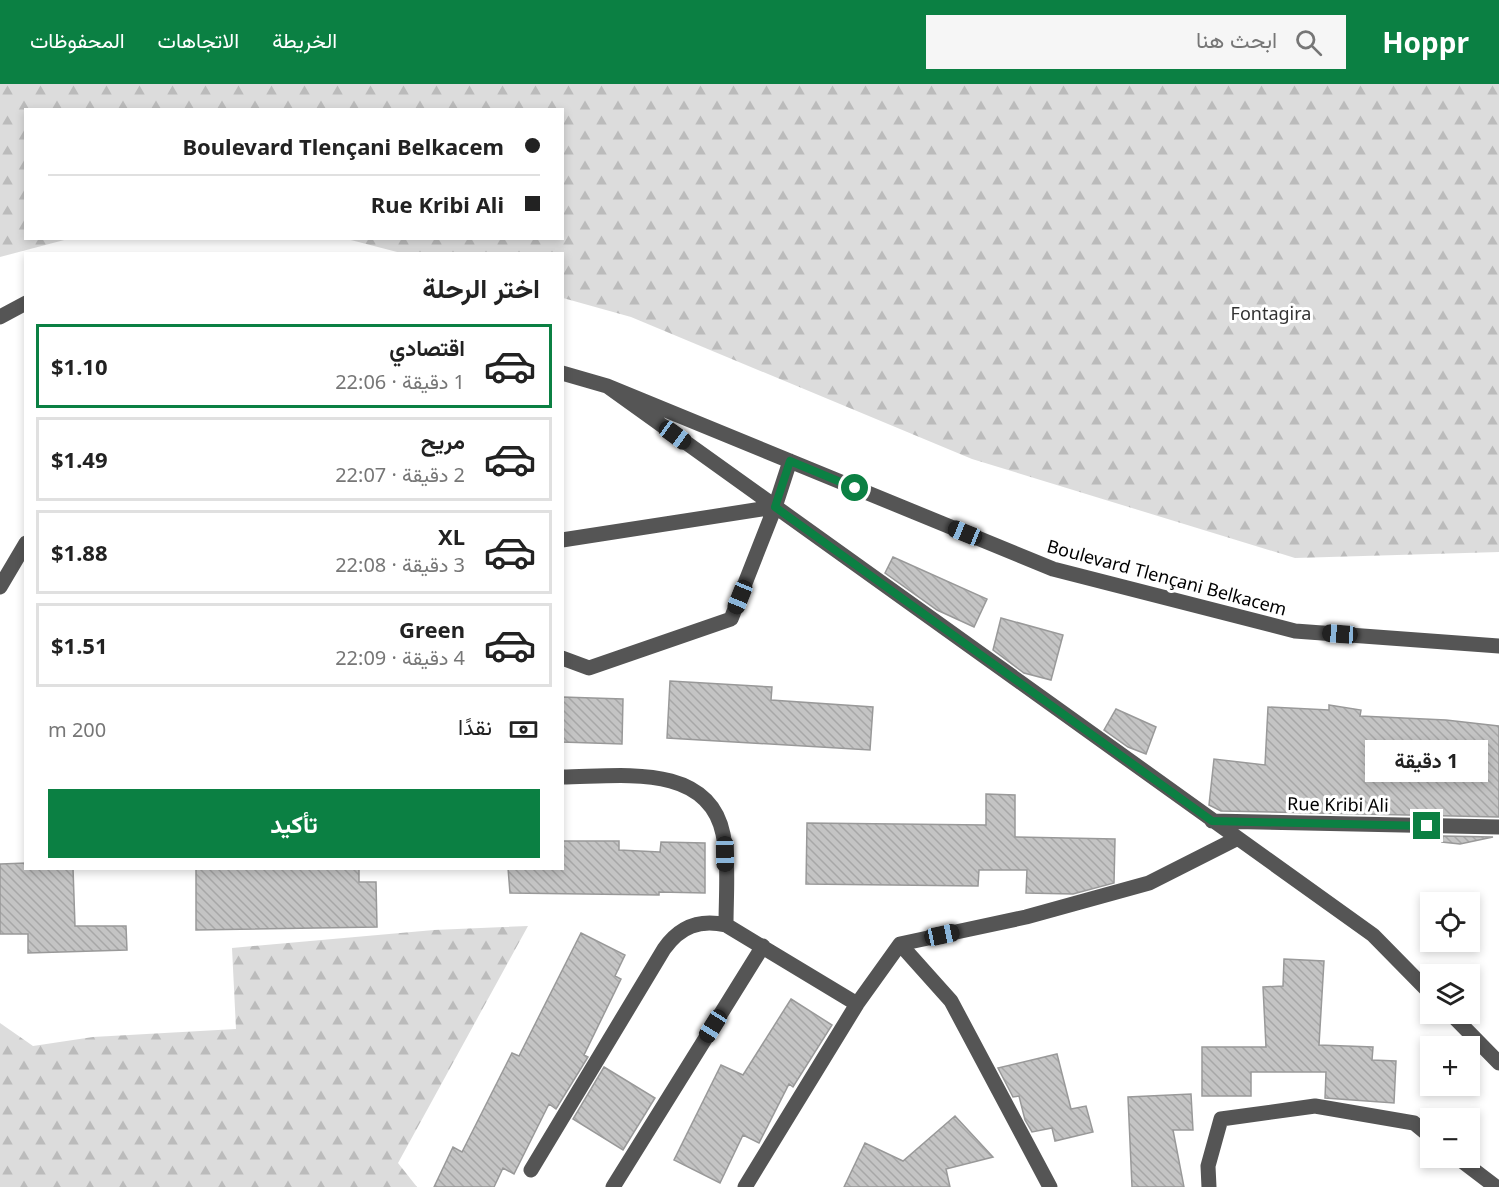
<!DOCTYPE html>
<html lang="ar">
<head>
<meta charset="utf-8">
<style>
	body { margin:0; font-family:"Noto Sans",Vazirmatn,sans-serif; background:#f6f6f6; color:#222; direction:rtl; height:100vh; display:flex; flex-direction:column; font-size:22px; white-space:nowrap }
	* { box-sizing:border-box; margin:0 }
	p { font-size:20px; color:#767676 }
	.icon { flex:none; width:33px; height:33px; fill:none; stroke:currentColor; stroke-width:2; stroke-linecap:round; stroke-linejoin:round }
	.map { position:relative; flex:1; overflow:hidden; direction:ltr }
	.panel { position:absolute; left:24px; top:168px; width:540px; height:618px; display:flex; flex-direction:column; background:#fff; border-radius:0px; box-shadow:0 3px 9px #0003; direction:rtl }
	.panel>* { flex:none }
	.top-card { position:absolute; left:24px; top:24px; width:540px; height:132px; border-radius:0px; box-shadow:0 3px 9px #0003; direction:rtl; display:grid; align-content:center; height:132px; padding:0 24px; background:#fff }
	.controls { position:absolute; left:1420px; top:808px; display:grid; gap:12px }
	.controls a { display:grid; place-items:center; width:60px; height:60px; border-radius:0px; background:#fff; box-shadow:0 3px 9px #0003; font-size:30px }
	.end { position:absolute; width:27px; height:27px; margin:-14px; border:8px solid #0b8043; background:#fff; box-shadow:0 0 0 3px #fff }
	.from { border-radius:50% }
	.bubble { position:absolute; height:42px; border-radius:0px; background:#fff; box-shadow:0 3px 9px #0003; font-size:20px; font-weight:700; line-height:42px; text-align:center; direction:rtl }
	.car { position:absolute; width:18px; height:36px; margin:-18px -9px; border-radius:8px; box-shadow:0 0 4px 2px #0007; background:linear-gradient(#222 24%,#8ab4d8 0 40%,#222 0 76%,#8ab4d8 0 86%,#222 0) }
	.top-card b { display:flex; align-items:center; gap:21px; height:57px; font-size:22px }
	.top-card b+b { border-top:2px solid #e0e0e0 }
	.top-card i { width:15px; height:15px; background:#222 }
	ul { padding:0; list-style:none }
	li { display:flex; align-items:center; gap:18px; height:84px; margin:0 12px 9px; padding:0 12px; border:3px solid #e0e0e0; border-radius:0px }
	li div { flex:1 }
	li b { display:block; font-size:22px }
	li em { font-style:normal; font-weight:700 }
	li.on { border-color:#0b8043 }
	li>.icon { width:54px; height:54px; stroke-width:1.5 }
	h2 { padding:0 24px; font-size:27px; line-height:72px }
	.pay { display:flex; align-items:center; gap:15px; height:66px; padding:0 24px; font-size:22px }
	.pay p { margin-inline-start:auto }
	.primary-button { display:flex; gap:12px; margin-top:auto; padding:12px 24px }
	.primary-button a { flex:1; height:69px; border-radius:0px; background:#0b8043; color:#fff; font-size:24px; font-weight:700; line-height:69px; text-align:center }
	header { display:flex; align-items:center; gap:36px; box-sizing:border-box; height:84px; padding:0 30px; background:#0b8043; color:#fff }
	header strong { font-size:28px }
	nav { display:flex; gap:33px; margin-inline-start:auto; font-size:21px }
	.search { width:420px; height:54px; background:#f6f6f6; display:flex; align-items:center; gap:15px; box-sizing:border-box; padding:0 21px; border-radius:0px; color:#767676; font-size:22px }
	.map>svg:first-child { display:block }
</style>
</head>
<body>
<header>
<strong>Hoppr</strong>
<div class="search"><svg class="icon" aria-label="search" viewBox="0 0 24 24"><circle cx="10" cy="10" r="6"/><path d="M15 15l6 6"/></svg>ابحث هنا</div>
<nav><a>الخريطة</a><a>الاتجاهات</a><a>المحفوظات</a></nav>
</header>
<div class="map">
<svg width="1499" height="1103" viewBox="0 0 1499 1103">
	<defs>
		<pattern id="forest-firs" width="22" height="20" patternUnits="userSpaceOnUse" patternTransform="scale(1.5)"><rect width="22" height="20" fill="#dcdcdc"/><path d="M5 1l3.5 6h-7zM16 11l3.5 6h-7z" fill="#bbb"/></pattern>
		<pattern id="building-back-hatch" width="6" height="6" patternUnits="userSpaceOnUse" patternTransform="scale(1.5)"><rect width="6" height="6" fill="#c4c4c4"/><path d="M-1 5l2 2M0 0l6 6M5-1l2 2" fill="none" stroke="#a7a7a7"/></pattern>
	</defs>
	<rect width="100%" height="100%" fill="#fff"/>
	<path fill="url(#forest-firs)" d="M0,0H1499V468L1295,474L972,375L631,233L563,214L562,170L401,169L347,155L562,154V26H26V154L68,155L0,173Z
		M528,842L398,1079L417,1103H0V939L33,962L93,953L236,945L232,864L434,846Z"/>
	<path fill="url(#building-back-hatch)" stroke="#999" stroke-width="1.5" d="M893,473L987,515L974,543L937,526L885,489Z
		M1001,534L1063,551L1051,596L1024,589L993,566Z
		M670,597L772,603L771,616L873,623L870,666L667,654Z
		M562,613L623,615L622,660L562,658Z
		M1329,621L1361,626L1360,632L1446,636L1499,642V733L1221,727L1209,721L1214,675L1265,681L1268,623L1329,626Z
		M1116,625L1156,643L1146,670L1128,663L1104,646Z
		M986,710L1015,711V753L1115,755L1114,799L1073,810L1026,809L1027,786H979L978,802L806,800L807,739L986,741Z
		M1443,752L1493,753L1460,760L1442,758Z
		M562,757H619V766L660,768L661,758L705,759V809L659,808V811L510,809L508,784H562Z
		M26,779V784H73L75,842H126L127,866L28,869V850H0V780Z
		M196,784H359V798H376L377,843L196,846Z
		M581,849L625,871L615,892L621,895L584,971L588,973L556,1025L549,1020L514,1090L503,1084L494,1103H434L453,1063L462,1068L512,969L519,972Z
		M1284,875L1324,877L1319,961L1373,963L1372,976L1396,977L1394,1019L1325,1014L1326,988H1251V1012H1202V963H1266L1263,903L1283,902Z
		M791,915L832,941L793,1003L789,1000L759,1059L743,1051L720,1099L674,1076L721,981L743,991Z
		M1057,970L1071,1025L1086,1022L1093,1048L1055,1057L1052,1044L1032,1048L1025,1036L1019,1012L1013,1013L998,984Z
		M604,983L655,1014L623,1066L573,1035Z
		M1191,1010L1193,1046H1173L1184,1103H1132L1128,1013Z
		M955,1032L993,1073L946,1085L950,1103H844L865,1059L903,1077Z"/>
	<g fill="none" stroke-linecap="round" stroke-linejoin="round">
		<path stroke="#555" stroke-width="15" d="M0,233L26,219
			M562,289L607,302L1053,485L1295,547L1499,562
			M607,302L1373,851L1431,910
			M562,456L775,423
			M0,503L26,459
			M562,574L589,584L731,535L775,423L790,377
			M562,693C617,693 708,677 723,750C729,779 726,812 726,841
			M1212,737L1499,743
			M900,860L951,917L1050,1103
			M1451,930L1499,979
			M1458,1074L1496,1103
			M531,1086L664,865C680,842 700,835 726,841L857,920
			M613,1103L763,862
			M745,1103L857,920L900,860L1026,833L1149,799L1236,755
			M1209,1103L1208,1082L1221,1035L1315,1022L1414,1039L1431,1053"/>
	</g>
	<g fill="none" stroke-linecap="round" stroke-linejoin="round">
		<path stroke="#0b8043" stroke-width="8" d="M855,404L790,377L775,423L1212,737L1427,742"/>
	</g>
	<g text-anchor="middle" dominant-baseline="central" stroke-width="6" stroke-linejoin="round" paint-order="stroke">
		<g font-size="18" fill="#333" stroke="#fff">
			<text x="1271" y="229">Fontagira</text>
		</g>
		<g font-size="18" fill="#000" stroke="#fff">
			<text transform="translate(1167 493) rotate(15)">Boulevard Tlençani Belkacem</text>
			<text transform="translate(1338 720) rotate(1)">Rue Kribi Ali</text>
		</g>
	</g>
</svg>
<div class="controls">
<a><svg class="icon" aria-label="locate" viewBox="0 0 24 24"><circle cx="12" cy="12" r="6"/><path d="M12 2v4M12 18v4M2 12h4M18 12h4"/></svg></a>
<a><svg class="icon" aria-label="layers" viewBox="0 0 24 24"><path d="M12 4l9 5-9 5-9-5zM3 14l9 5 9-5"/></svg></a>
<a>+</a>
<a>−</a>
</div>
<i class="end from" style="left:855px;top:404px"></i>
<i class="end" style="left:1427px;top:742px"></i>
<div class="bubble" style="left:1365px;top:656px;width:123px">1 دقيقة</div>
<i class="car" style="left:675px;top:351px;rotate:126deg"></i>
<i class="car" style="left:965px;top:449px;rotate:292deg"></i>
<i class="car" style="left:740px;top:513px;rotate:202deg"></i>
<i class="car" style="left:1340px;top:550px;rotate:274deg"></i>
<i class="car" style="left:725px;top:770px;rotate:179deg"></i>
<i class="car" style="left:942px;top:851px;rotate:78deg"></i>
<i class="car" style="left:713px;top:942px;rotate:212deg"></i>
<div class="top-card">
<b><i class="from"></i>Boulevard Tlençani Belkacem</b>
<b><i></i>Rue Kribi Ali</b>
</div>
<section class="panel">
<h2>اختر الرحلة</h2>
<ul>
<li class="on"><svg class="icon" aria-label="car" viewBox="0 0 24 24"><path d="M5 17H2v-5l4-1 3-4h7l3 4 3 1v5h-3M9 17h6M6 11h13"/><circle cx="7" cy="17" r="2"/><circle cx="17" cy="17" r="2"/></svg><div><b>اقتصادي</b><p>1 دقيقة · 22:06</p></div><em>$1.10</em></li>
<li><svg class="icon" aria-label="car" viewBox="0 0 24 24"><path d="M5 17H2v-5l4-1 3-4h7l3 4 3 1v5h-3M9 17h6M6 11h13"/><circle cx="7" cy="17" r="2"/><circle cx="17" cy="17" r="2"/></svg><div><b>مريح</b><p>2 دقيقة · 22:07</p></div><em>$1.49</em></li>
<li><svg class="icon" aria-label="car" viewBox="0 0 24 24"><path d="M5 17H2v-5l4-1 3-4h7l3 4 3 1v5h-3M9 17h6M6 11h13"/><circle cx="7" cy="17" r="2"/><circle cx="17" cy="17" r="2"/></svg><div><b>XL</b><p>3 دقيقة · 22:08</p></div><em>$1.88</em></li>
<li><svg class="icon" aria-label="car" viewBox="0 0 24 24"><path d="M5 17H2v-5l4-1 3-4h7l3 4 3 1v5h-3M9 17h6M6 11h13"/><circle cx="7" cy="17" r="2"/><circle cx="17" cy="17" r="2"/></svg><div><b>Green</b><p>4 دقيقة · 22:09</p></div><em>$1.51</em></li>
</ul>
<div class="pay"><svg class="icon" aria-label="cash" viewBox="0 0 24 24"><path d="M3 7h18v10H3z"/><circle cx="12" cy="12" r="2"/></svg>نقدًا<p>200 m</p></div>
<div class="primary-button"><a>تأكيد</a></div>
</section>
</div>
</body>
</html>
